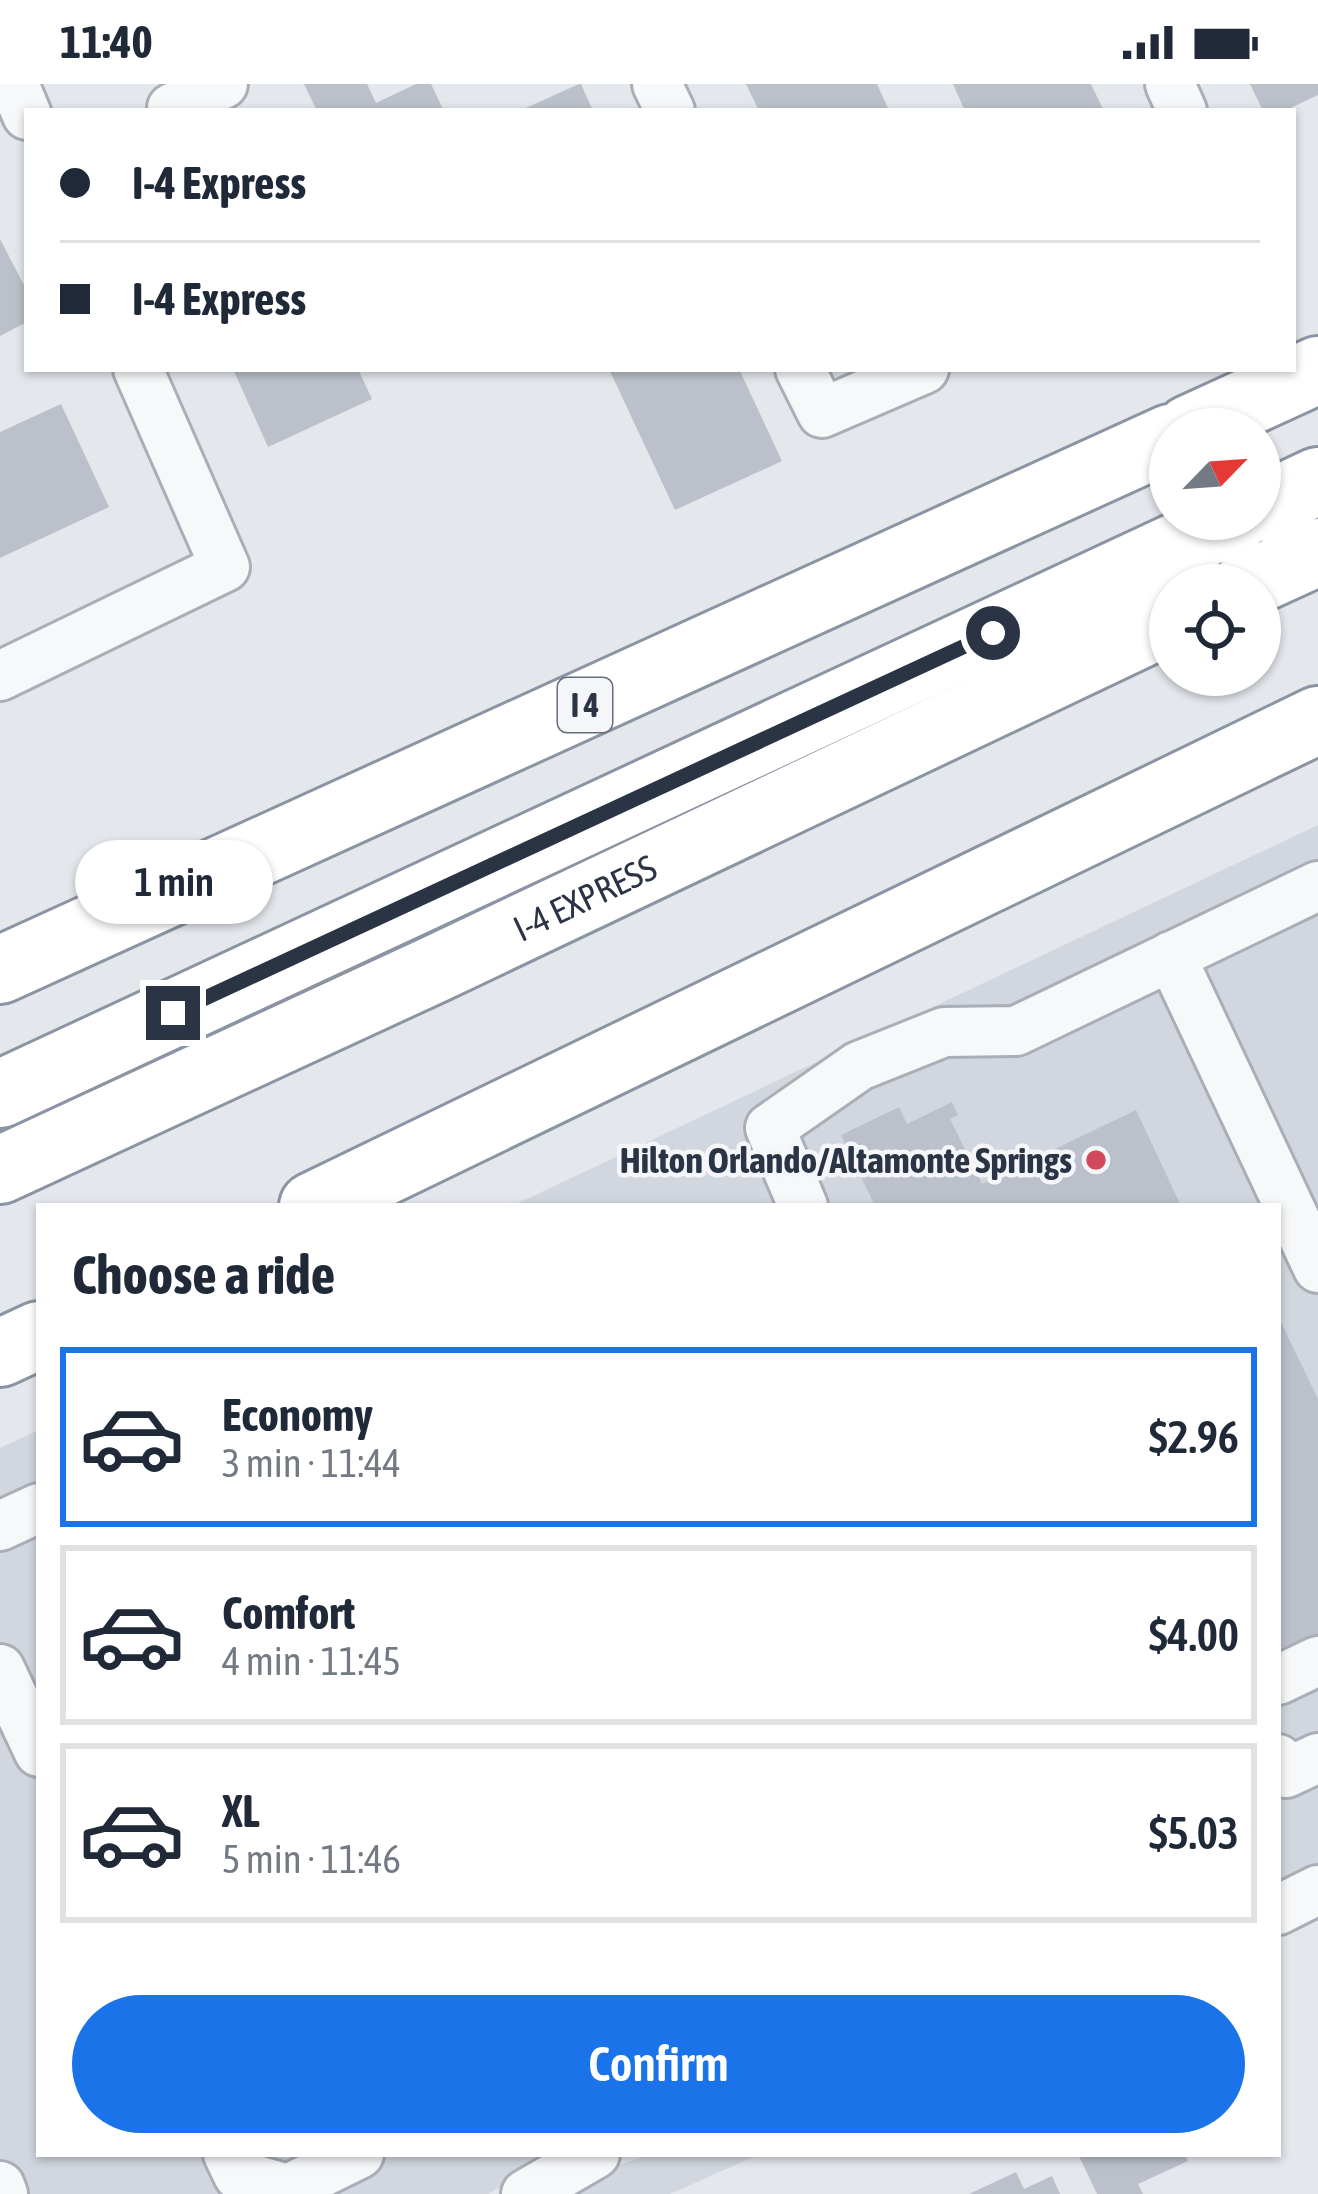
<!DOCTYPE html>
<html lang="en">
<head>
<meta charset="utf-8">
<style>
	body { margin:0; font-family:"Asap Condensed",sans-serif; background:#f6f6f7; color:#1f2937; height:100vh; display:flex; flex-direction:column; font-size:45px; white-space:nowrap }
	* { box-sizing:border-box; margin:0 }
	p { font-size:39px; color:#747a83 }
	.icon { flex:none; width:66px; height:66px; fill:none; stroke:currentColor; stroke-width:2; stroke-linecap:round; stroke-linejoin:round }
	.map { position:relative; flex:1; overflow:hidden }
	.panel { position:absolute; left:36px; top:1119px; width:1245px; height:954px; display:flex; flex-direction:column; background:#fff; border-radius:0px; box-shadow:0 3px 9px #0004 }
	.panel>* { flex:none }
	.guide { position:absolute; left:24px; top:24px; width:1272px; height:264px; border-radius:0px; box-shadow:0 3px 9px #0004; display:grid; align-content:center; height:264px; padding:0 36px; background:#fff }
	.needle { width:78px; rotate:65deg }
	.buttons { position:absolute; left:1149px; top:324px; display:grid; gap:24px }
	.buttons a { display:grid; place-items:center; width:132px; height:132px; border-radius:50%; background:#fff; box-shadow:0 3px 9px #0004; font-size:60px }
	.end { position:absolute; width:54px; height:54px; margin:-27px; border:15px solid #2b3445; background:#fff; box-shadow:0 0 0 6px #fff }
	.from { border-radius:50% }
	.bubble { position:absolute; height:84px; border-radius:42px; background:#fff; box-shadow:0 3px 9px #0004; font-size:39px; font-weight:600; line-height:84px; text-align:center }
	.guide b { display:flex; align-items:center; gap:42px; height:114px; font-size:45px }
	.guide b+b { border-top:3px solid #e0e1e3 }
	.guide i { width:30px; height:30px; background:#1f2937 }
	ul { padding:0; list-style:none }
	li { display:flex; align-items:center; gap:36px; height:180px; margin:0 24px 18px; padding:0 12px; border:6px solid #e0e1e3; border-radius:0px }
	li div { flex:1 }
	li b { display:block; font-size:45px }
	li em { font-style:normal; font-weight:600 }
	li.current { border-color:#1a73e8 }
	li>.icon { width:108px; height:108px; stroke-width:1.5 }
	h2 { padding:0 36px; font-size:54px; line-height:144px }
	.button { display:flex; gap:24px; margin-top:auto; padding:24px 36px }
	.button a { flex:1; height:138px; border-radius:72px; background:#1a73e8; color:#fff; font-size:48px; font-weight:600; line-height:138px; text-align:center }
	.status { display:flex; justify-content:space-between; align-items:center; height:84px; padding:0 60px; background:#fff; direction:ltr }
	.status svg { height:33px; fill:currentColor }
	.map>svg:first-child { display:block }
</style>
</head>
<body>
<div class="status"><b>11:40</b><svg viewBox="0 0 49 12"><path d="M0 12V9h3v3zM5 12V6h3v6zM10 12V3h3v9zM15 12V0h3v12zM26 1h20v11H26zM47 4h2v5h-2z"/></svg></div>
<div class="map">
<svg width="1318" height="2110" viewBox="0 0 1318 2110">
	<rect width="100%" height="100%" fill="#e4e7ec"/>
	<path fill="#d2d6de" d="M1318,741V1785L1278,1805V1122H512Z
		M39,1346V2070H557L488,2110H0V1364Z
		M651,2070H760L670,2110H564L605,2086Z"/>
	<path fill="#bbc0ca" d="M304,0H367L376,19L416,0H431L444,27H317Z
		M581,0L593,27H519L579,0Z
		M746,0H877L888,24L882,27H759Z
		M953,0H1091L1104,27H965Z
		M1250,0H1318V11L1284,27H1263Z
		M0,155L27,207V238L0,252Z
		M233,285H358L372,315L268,363Z
		M609,285H739L782,377L675,426Z
		M61,320L109,423L0,474V348Z
		M952,1018L958,1031L950,1035L982,1100L1136,1026L1181,1122H875L841,1051L899,1023L907,1040Z
		M1278,1232L1318,1315V1576L1278,1562Z
		M1078,2070H1185L1188,2077L1138,2100L1143,2110H1097Z
		M1016,2088L1024,2105L1052,2092L1060,2110H969Z"/>
	<g fill="none" stroke-linecap="round" stroke-linejoin="round">
		<defs>
			<path id="minor" d="M14,0L27,31
				M657,0L670,27
				M1170,0L1182,27
				M172,24L223,0
				M800,285L822,329L924,285
				M0,592L225,483L138,285
				M1171,872L1318,1184
				M803,1122L770,1044L859,982L944,948L1016,947L1318,802
				M0,1442L39,1424
				M0,1585L39,1668
				M1278,1596L1318,1577
				M1278,1675L1286,1689L1318,1674
				M1278,1826L1318,1806
				M228,2070L238,2091L288,2105L292,2110
				M0,2102L3,2110
				M288,2105L359,2070
				M526,2110L595,2070"/>
			<g id="highway">
				<path d="M1189,345L1318,286"/>
				<path d="M1260,424L1318,397"/>
				<path d="M1246,501L1318,468"/>
				<path d="M0,886L1170,354"/>
				<path d="M0,1010L1236,435"/>
				<path id="s1" d="M0,1086L435,885L1170,536"/>
				<path d="M313,1122L1318,636"/>
				<path d="M0,1269L39,1251"/>
			</g>
		</defs>
		<use href="#minor" stroke="#a9aeb7" stroke-width="54"/>
		<use href="#highway" stroke="#8b94a3" stroke-width="72"/>
		<use href="#minor" stroke="#f7f8fa" stroke-width="48"/>
		<use href="#highway" stroke="#fff" stroke-width="66"/>
	</g>
	<g fill="none" stroke-linecap="round" stroke-linejoin="round">
		<path stroke="#2b3445" stroke-width="15" d="M173,929L993,549"/>
	</g>
	<circle fill="#d1495b" stroke="#f4f6f9" stroke-width="4.5" cx="1096" cy="1076" r="12"/>
	<g text-anchor="middle" dominant-baseline="central" stroke-width="9" stroke-linejoin="round" paint-order="stroke">
		<rect fill="#f4f6f9" stroke="#676e7b" stroke-width="3" x="558" y="594" width="54" height="54" rx="9"/>
		<g font-size="33" font-weight="bold" fill="#2b3445">
			<text x="585" y="621">I 4</text>
		</g>
		<g font-size="36" fill="#2b3445" stroke="#f4f6f9">
			<text stroke="none"><textPath href="#s1" startOffset="645">I-4 EXPRESS</textPath></text>
		</g>
		<g font-size="36" font-weight="bold" fill="#2b3445" stroke="#f4f6f9" text-anchor="end">
			<text x="1072" y="1076">Hilton Orlando/Altamonte Springs</text>
		</g>
	</g>
</svg>
<div class="buttons">
<a><svg class="needle" viewBox="-14 -14 28 28"><path d="M0-13l5 13h-10z" fill="#e53935"/><path d="M0 13l5-13h-10z" fill="#747a83"/></svg></a>
<a><svg class="icon" aria-label="locate" viewBox="0 0 24 24"><circle cx="12" cy="12" r="6"/><path d="M12 2v4M12 18v4M2 12h4M18 12h4"/></svg></a>
</div>
<i class="end from" style="left:993px;top:549px"></i>
<i class="end" style="left:173px;top:929px"></i>
<div class="bubble" style="left:75px;top:756px;width:198px">1 min</div>
<div class="guide">
<b><i class="from"></i>I-4 Express</b>
<b><i></i>I-4 Express</b>
</div>
<section class="panel">
<h2>Choose a ride</h2>
<ul>
<li class="current"><svg class="icon" aria-label="car" viewBox="0 0 24 24"><path d="M5 17H2v-5l4-1 3-4h7l3 4 3 1v5h-3M9 17h6M6 11h13"/><circle cx="7" cy="17" r="2"/><circle cx="17" cy="17" r="2"/></svg><div><b>Economy</b><p>3 min · 11:44</p></div><em>$2.96</em></li>
<li><svg class="icon" aria-label="car" viewBox="0 0 24 24"><path d="M5 17H2v-5l4-1 3-4h7l3 4 3 1v5h-3M9 17h6M6 11h13"/><circle cx="7" cy="17" r="2"/><circle cx="17" cy="17" r="2"/></svg><div><b>Comfort</b><p>4 min · 11:45</p></div><em>$4.00</em></li>
<li><svg class="icon" aria-label="car" viewBox="0 0 24 24"><path d="M5 17H2v-5l4-1 3-4h7l3 4 3 1v5h-3M9 17h6M6 11h13"/><circle cx="7" cy="17" r="2"/><circle cx="17" cy="17" r="2"/></svg><div><b>XL</b><p>5 min · 11:46</p></div><em>$5.03</em></li>
</ul>
<div class="button"><a>Confirm</a></div>
</section>
</div>
</body>
</html>
